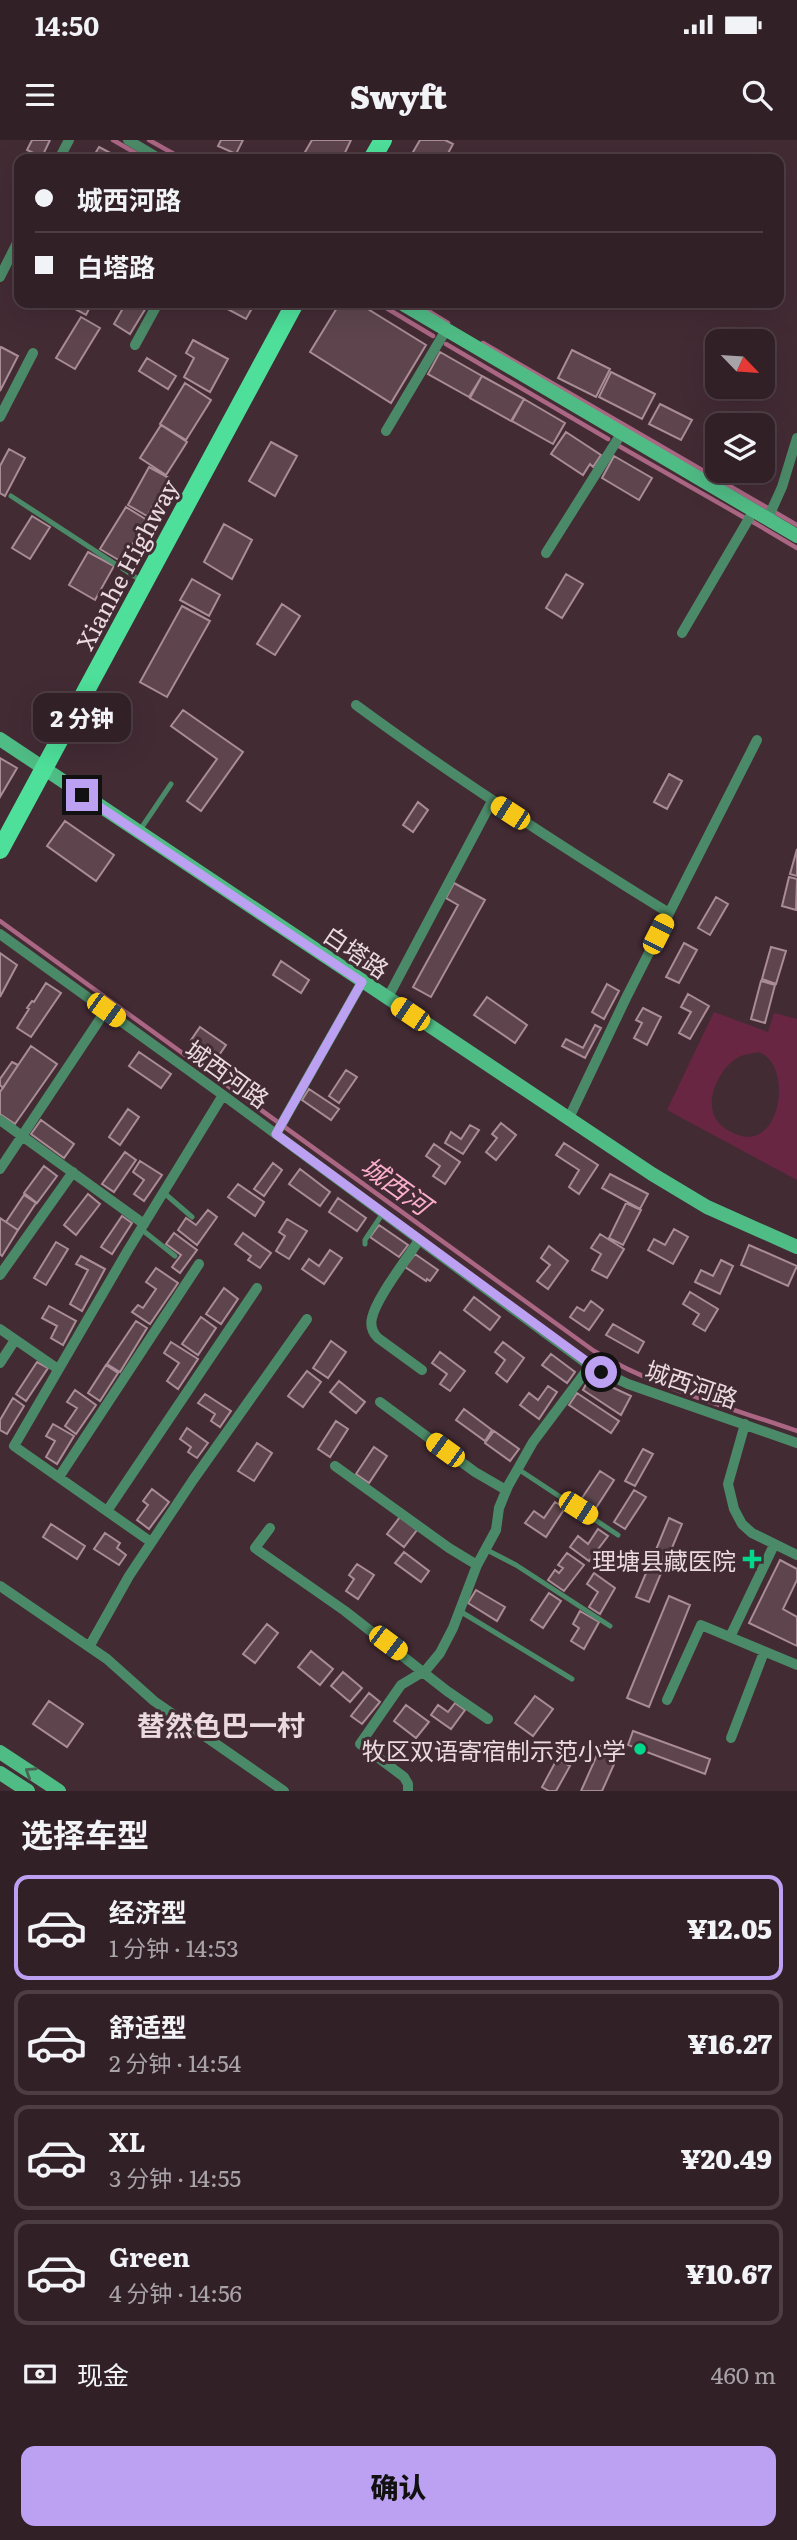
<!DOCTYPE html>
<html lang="zh">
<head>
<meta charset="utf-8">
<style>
	body { margin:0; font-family:Literata,"Noto Sans SC",serif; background:#3a282f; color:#f1f3f6; height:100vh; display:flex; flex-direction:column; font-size:26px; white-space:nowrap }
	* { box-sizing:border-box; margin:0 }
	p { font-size:23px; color:#a8a3a7 }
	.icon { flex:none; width:38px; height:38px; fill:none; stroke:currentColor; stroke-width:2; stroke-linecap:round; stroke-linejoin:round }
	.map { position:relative; height:1651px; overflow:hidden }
	.side { display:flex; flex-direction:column; background:#322027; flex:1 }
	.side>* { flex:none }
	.top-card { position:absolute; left:14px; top:14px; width:770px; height:154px; border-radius:14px; box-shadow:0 7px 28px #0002,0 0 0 2px #4d3e44; display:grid; align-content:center; height:154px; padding:0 21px; background:#322027 }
	.needle { width:46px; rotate:115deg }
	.fabs { position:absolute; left:705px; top:189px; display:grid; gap:14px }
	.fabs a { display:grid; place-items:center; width:70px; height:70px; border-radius:14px; background:#322027; box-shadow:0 7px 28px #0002,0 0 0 2px #4d3e44; font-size:35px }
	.end { position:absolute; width:32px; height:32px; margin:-16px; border:9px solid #bca0f2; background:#111; box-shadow:0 0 0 4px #111 }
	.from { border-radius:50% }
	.bubble { position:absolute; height:49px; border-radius:14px; background:#322027; box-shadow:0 7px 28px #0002,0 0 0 2px #4d3e44; font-size:23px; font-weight:800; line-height:49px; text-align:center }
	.car { position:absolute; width:21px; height:42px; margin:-21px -10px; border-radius:9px; box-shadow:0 0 5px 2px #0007; background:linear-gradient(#f5c518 24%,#345 0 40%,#f5c518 0 76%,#345 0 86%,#f5c518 0) }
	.top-card b { display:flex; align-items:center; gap:24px; height:66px; font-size:26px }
	.top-card b+b { border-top:2px solid #4d3e44 }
	.top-card i { width:18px; height:18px; background:#f1f3f6 }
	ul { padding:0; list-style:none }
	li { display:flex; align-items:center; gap:21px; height:105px; margin:0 14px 10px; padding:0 7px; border:4px solid #4d3e44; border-radius:14px }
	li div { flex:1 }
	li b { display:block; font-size:26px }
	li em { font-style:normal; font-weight:800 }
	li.current { border-color:#bca0f2 }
	li>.icon { width:63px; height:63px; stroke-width:1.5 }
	h2 { padding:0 21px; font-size:32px; line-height:84px }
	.pay { display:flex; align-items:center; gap:18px; height:77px; padding:0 21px; font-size:26px }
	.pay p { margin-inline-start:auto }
	.button { display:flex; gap:14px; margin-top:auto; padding:14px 21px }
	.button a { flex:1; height:80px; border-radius:14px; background:#bca0f2; color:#111; font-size:28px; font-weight:800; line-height:80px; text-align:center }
	.status { display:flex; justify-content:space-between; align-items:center; height:49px; padding:0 35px; background:#322027; direction:ltr }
	.status svg { height:19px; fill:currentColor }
	header { display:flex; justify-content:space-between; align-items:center; height:91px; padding:0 21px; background:#322027; font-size:32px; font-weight:800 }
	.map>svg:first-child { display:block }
</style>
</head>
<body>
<div class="status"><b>14:50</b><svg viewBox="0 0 49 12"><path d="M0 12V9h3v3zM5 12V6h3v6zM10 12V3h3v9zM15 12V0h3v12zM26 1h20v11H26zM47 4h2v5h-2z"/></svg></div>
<header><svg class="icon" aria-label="menu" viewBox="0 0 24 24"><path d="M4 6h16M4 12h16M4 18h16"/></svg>Swyft<svg class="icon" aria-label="search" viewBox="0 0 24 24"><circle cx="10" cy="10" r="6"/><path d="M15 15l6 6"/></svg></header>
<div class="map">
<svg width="797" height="1651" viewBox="0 0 797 1651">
	<rect width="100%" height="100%" fill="#432b34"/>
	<path fill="#692643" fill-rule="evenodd" d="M714,872L768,892L774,873L797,879V1040L667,970ZM759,912C797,926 779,1030 722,986C701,969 716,934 734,920C740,915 751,913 759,912Z"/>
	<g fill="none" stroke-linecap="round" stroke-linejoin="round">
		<path stroke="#aa6683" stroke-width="4.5" d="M113,0L146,19
			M149,0L183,19
			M378,163L433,196
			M415,163L448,183
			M483,203L797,385
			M446,204L608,299
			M619,306L745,378
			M753,382L797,408
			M0,781L594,1211C653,1247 731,1268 797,1291"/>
	</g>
	<path fill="#5e454d" stroke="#a98c95" stroke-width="2" d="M32,0H50L42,17L27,10Z
		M221,0H243L236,14L218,6Z
		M312,0H351L342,19H301Z
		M420,0H445L453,4L445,19H409Z
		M99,7L120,18L119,19H92Z
		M78,163H92L86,175L75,169Z
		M126,163H149L130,194L114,184Z
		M221,163H255L246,179L220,165Z
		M340,163H358L426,205L391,263L310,212Z
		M81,177L100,188L75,229L56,218Z
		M193,200L228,219L210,252L184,237L194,218L186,213Z
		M1,207L18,216L0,251V209Z
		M572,210L610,229L596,257L558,238Z
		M440,212L482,236L469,257L428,234Z
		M147,218L176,236L168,249L139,231Z
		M611,232L655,254L642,279L599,257Z
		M482,236L524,259L511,281L470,258Z
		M185,243L211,260L186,300L160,284Z
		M524,259L565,283L553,304L512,281Z
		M660,264L692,280L681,300L649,284Z
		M161,285L187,302L166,335L140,318Z
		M566,292L601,315L593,327L590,324L583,335L551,314Z
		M271,302L297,316L275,356L249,341Z
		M9,309L25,318L5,356L0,353V326Z
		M614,316L652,338L639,360L602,338Z
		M149,327L169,338L147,376L128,365Z
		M126,367L147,380L122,422L100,409Z
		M32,376L50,387L30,419L12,408Z
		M224,384L252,400L232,439L204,422Z
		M88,412L114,426L95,460L69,445Z
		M566,434L583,444L562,478L546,468Z
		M192,439L220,455L209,476L180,460Z
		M282,464L300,476L275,515L257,504Z
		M182,466L210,481L167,557L140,542Z
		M183,570L243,612L201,671L187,661L217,619L171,586Z
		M0,618L17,628L0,657Z
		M669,634L682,641L667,669L654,662Z
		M418,662L428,670L413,692L403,685Z
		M65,681L114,715L96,741L47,706Z
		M797,709V736L790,734Z
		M789,737L797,739L796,770L782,766Z
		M454,743L485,760L431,857L413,847L458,765L446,758Z
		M716,757L728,764L710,795L698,788Z
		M684,803L697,810L679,843L666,837Z
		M771,807L786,811L776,844L762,839Z
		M0,813L17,825L0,857Z
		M281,821L309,840L301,853L273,835Z
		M761,841L775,845L765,883L751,879Z
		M46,843L61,853L31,897L17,888L29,869L27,868L32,861L34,862Z
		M607,844L619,851L604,879L592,872Z
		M688,854L709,866L690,899L679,893L691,872L681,867Z
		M487,857L527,885L515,903L474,875Z
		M643,868L661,877L647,905L634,898L642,883L636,880Z
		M595,885L601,888L585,918L562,906L566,899L583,908Z
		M200,887L226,905L217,918L191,900Z
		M31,906L57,924L15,984L0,974V952Z
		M139,912L171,934L161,948L129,926Z
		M12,922L18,925L3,948L0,945V939Z
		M346,930L357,937L339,963L329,956Z
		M309,949L339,969L331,980L302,960Z
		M128,969L139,977L120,1005L109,997Z
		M41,980L74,1004L64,1018L31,994Z
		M501,983L516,995L496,1020L486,1012L497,998L492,994Z
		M470,985L479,990L463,1014L445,1003L451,992L461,999Z
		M564,1003L598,1025L579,1054L569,1047L579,1030L556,1015Z
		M434,1004L460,1022L445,1044L433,1036L440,1026L426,1016Z
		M125,1012L136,1020L114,1052L102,1044Z
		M140,1021L162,1035L144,1061L134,1054L144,1040L133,1032Z
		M273,1023L282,1030L264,1056L254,1049Z
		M44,1026L57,1036L37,1063L24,1053Z
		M300,1029L330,1052L320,1066L289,1044Z
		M610,1034L648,1054L640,1069L602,1048Z
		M238,1044L264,1062L255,1076L228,1057Z
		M88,1054L100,1064L76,1095L64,1085Z
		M24,1055L36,1063L18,1090L6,1082Z
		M338,1058L366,1078L357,1091L329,1072Z
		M626,1063L641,1070L623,1105L609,1098Z
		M208,1070L217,1077L197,1105L178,1090L186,1078L196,1085Z
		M122,1076L132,1083L112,1114L101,1107Z
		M0,1078L18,1090L2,1116L0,1114Z
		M287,1079L307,1091L289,1119L276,1111L285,1096L279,1092Z
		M379,1085L408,1105L399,1117L370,1097Z
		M674,1089L688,1097L673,1124L648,1110L654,1099L665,1105Z
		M174,1093L197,1110L180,1133L172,1127L181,1115L166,1104Z
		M243,1093L271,1113L260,1128L248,1120L251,1116L235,1104Z
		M600,1094L624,1109L607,1138L592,1130L601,1114L591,1108Z
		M56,1102L68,1109L46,1145L34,1138Z
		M749,1105L797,1126L788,1146L741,1125Z
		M549,1106L568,1121L548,1149L537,1141L550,1125L541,1118Z
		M330,1110L342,1118L324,1144L302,1129L309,1119L319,1126Z
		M415,1114L438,1130L430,1141L427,1139L426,1141L405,1127Z
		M81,1116L105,1129L82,1171L70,1164L88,1130L76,1124Z
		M721,1120L733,1126L720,1154L695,1142L701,1130L713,1136Z
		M156,1128L178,1143L150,1184L132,1172L138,1165L143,1168L156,1149L146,1142Z
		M224,1148L238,1159L221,1184L206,1174Z
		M690,1152L718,1169L705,1191L693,1184L699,1174L683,1164Z
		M474,1157L500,1177L490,1190L464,1170Z
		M591,1161L603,1170L589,1190L570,1177L577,1167L584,1171Z
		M49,1166L76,1181L63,1205L51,1198L57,1186L42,1178Z
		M201,1177L216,1188L198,1215L182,1204Z
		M136,1181L147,1188L120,1232L107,1224Z
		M613,1184L644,1202L638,1213L606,1195Z
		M331,1201L346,1212L328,1238L313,1228Z
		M171,1202L198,1219L178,1249L167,1241L179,1223L164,1213Z
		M503,1202L524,1218L507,1242L496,1233L505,1220L495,1212Z
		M440,1212L465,1231L450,1251L440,1244L447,1234L432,1223Z
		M551,1214L575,1232L567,1243L542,1225Z
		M37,1222L48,1228L26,1261L16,1254Z
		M106,1225L118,1233L100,1261L88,1253Z
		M307,1231L321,1242L303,1267L288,1256Z
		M590,1237L631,1256L621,1275L583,1250Z
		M339,1241L365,1262L356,1273L330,1252Z
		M548,1246L557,1252L539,1279L520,1265L529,1253L538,1260Z
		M75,1250L96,1265L76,1294L65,1286L77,1268L67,1262Z
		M577,1253L619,1281L611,1293L569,1265Z
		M205,1254L231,1271L220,1287L211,1281L215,1274L198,1263Z
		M13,1258L24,1266L7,1294L0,1290V1280Z
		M464,1269L492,1290L485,1301L456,1280Z
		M336,1281L348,1289L330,1317L318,1309Z
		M53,1284L74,1296L57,1324L46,1317L55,1301L46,1296Z
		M187,1288L208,1303L197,1318L188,1312L191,1307L180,1299Z
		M494,1291L519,1309L510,1321L485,1303Z
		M257,1303L272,1313L254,1341L238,1331Z
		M374,1307L387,1316L369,1343L356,1334Z
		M643,1309L653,1314L635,1346L625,1341Z
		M600,1331L614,1340L594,1371L580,1361Z
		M152,1349L169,1362L149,1389L137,1380L148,1365L143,1361Z
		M634,1350L646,1357L625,1389L614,1382Z
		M555,1362L565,1368L546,1397L525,1383L534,1371L544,1378Z
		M400,1377L417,1390L404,1407L387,1394Z
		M669,1378L682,1384L666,1422L653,1417Z
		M51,1384L85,1406L77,1419L43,1397Z
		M598,1389L608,1396L589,1421L570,1407L578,1396L588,1404Z
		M105,1393L120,1403L117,1408L126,1415L119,1425L94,1409Z
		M404,1412L429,1431L421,1442L395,1423Z
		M567,1413L584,1425L564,1451L548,1440L555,1430L559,1433L563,1428L558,1425Z
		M780,1420L797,1429V1440L783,1469L797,1477V1506L749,1483Z
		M651,1421L664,1426L649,1462L636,1457Z
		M357,1424L374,1435L358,1459L346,1451L354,1439L349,1435Z
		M594,1433L615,1448L600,1474L589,1467L598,1452L587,1444Z
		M476,1450L505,1467L497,1481L468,1463Z
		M549,1453L561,1461L543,1488L531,1480Z
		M669,1456L690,1465L649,1567L627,1558Z
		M580,1471L599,1482L584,1509L571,1501L579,1488L573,1484Z
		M267,1484L278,1493L255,1523L243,1514Z
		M311,1511L333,1529L320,1545L298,1527Z
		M343,1532L362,1548L350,1562L331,1546Z
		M369,1553L380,1562L362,1584L351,1576Z
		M535,1556L553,1569L533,1596L515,1583Z
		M49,1561L83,1584L67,1607L33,1584Z
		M455,1563L465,1570L451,1589L431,1575L438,1565L448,1572Z
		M406,1565L429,1582L416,1598L394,1581Z
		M633,1591L710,1619L705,1634L628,1605Z
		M601,1606L619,1613L602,1651H581Z
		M557,1619L570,1626L556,1651H549L542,1647Z"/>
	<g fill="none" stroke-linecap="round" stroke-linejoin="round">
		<path stroke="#4b8a68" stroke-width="5" d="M11,356L143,442
			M140,690L171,644
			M163,1052L192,1077
			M141,1089L175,1116
			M365,1104V1100L383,1073
			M518,1329L618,1395
			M485,1409L516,1425L610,1486
			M458,1470L572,1539"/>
		<path stroke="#4b8a68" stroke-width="10" d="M128,0L160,19
			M59,19L69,0
			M0,137L19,99
			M135,205L158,163
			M0,277L33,213
			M386,291L446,190
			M768,378L782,347L797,298
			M546,413L621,294
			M682,493L754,370
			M356,565C458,640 562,707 669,773
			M0,794L223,955L590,1226L628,1244L797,1303
			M387,859L492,661
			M0,980L144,1084
			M568,980L626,858L757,600
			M276,994L362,842
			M0,1029L106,870
			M419,1100C407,1119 376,1158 372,1178C370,1186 372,1192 378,1198L422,1230
			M0,1135L73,1032
			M0,1189L58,1229
			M0,1223L15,1200
			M380,1262L475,1332L506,1350
			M745,1284L728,1344L734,1369L742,1384L752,1393L797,1415
			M335,1326L449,1408L477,1425
			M59,1337L199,1124
			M107,1371L257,1148
			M270,1388L255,1408L345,1471L447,1551L488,1579
			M151,1402L14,1306L128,1110L223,955
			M0,1446L107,1519L154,1561L284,1651
			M730,1497L774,1405
			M89,1507L129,1436L193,1340L307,1179
			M667,1560L701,1485L797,1525
			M731,1598L764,1512
			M408,1651V1644L404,1637L360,1604L401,1545L426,1530L440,1513L453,1488L477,1425L496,1390L499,1368L508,1346L533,1302L590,1226"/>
		<path stroke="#4fbb85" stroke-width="14" d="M401,163L797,396
			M0,599L652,1034L707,1067L797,1107
			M0,1612L59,1651
			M0,1633L28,1651"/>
		<path stroke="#4ee09b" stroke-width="18" d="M372,19L383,0
			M0,710L295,163"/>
	</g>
	<defs><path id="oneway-chevron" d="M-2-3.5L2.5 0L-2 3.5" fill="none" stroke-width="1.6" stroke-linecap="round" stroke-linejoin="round" transform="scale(1.75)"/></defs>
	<use stroke="#486554" href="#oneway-chevron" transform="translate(30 1632) rotate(-147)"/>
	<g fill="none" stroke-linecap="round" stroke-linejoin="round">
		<path stroke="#bca0f2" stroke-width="9" d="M82,655L362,842L276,994L601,1232"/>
	</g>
	<g fill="#00d98c" stroke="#432b34" stroke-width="2.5">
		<path d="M748.5 1408.5h7v7h7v7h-7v7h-7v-7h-7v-7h7z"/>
		<circle cx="640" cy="1609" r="7"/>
	</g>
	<g text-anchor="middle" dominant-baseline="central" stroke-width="6" stroke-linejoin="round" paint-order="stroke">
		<g font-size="24" fill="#eadadf" stroke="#432b34">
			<text transform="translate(126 424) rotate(-62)">Xianhe Highway</text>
			<text transform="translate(357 811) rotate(34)">白塔路</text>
			<text transform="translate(228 933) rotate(36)">城西河路</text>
			<text transform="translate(692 1243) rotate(19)">城西河路</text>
		</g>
		<g font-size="24" fill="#eadadf" stroke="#432b34" text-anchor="end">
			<text x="736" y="1419">理塘县藏医院</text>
			<text x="626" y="1609">牧区双语寄宿制示范小学</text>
		</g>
		<g font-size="26" font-style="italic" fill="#faaec9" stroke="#432b34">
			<text transform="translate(397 1044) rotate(36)">城西河</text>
		</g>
		<g font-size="28" font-weight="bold" fill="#eadadf" stroke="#432b34">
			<text x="221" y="1584">替然色巴一村</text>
		</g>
	</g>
</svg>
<div class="fabs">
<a><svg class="needle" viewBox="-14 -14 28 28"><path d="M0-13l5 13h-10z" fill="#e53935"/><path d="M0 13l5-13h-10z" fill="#a8a3a7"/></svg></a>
<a><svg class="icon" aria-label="layers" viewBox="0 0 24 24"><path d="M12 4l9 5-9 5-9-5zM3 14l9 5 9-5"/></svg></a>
</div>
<i class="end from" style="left:601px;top:1232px"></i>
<i class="end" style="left:82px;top:655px"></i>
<div class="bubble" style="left:33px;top:553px;width:98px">2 分钟</div>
<i class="car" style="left:510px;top:673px;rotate:303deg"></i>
<i class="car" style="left:658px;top:794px;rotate:27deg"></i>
<i class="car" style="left:106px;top:870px;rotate:126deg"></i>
<i class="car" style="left:410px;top:874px;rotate:304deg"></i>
<i class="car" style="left:445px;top:1310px;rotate:306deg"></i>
<i class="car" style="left:578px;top:1368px;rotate:123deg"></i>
<i class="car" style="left:388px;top:1503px;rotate:127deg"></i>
<div class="top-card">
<b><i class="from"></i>城西河路</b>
<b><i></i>白塔路</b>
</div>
</div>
<section class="side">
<h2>选择车型</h2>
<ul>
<li class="current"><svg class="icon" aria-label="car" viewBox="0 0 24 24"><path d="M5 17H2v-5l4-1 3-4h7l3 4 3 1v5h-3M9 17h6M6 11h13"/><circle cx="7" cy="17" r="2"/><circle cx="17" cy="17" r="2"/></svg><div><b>经济型</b><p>1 分钟 · 14:53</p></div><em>¥12.05</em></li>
<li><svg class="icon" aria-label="car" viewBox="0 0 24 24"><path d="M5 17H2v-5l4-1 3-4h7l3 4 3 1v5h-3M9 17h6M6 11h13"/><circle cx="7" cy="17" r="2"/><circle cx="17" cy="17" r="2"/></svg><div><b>舒适型</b><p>2 分钟 · 14:54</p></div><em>¥16.27</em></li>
<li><svg class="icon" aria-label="car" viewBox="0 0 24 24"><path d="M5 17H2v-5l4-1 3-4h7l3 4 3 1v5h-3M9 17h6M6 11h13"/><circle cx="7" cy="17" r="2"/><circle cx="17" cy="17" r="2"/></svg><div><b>XL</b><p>3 分钟 · 14:55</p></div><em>¥20.49</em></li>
<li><svg class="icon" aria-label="car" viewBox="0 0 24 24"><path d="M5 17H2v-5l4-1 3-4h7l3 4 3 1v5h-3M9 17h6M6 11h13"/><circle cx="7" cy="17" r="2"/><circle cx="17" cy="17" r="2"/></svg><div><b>Green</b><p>4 分钟 · 14:56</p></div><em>¥10.67</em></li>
</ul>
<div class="pay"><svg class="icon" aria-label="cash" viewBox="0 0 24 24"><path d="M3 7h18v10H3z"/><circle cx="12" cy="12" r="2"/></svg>现金<p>460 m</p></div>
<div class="button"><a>确认</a></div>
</section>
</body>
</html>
